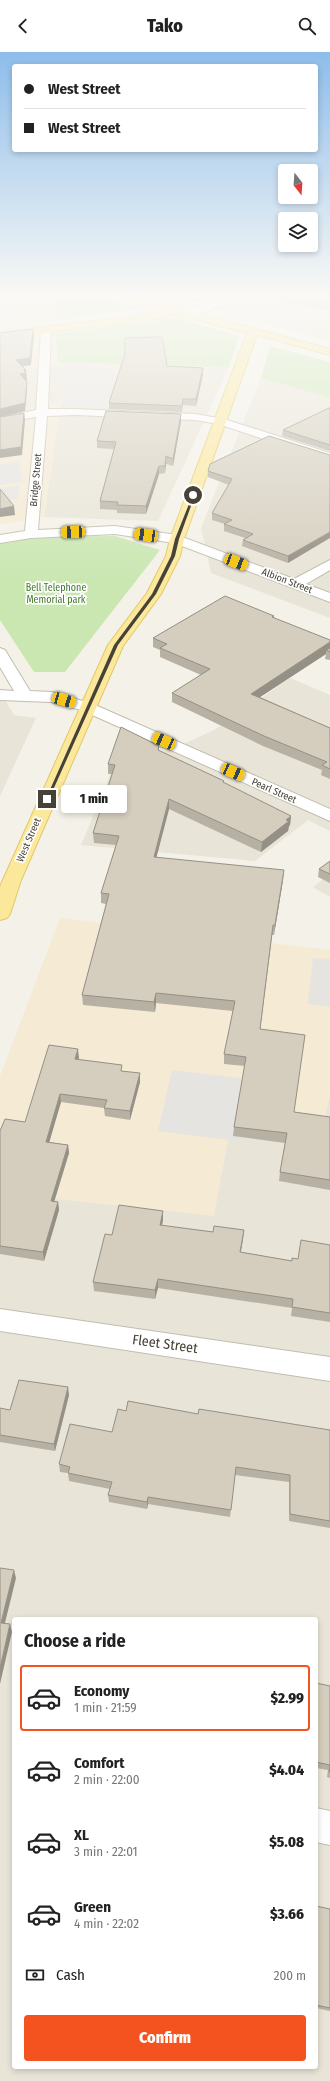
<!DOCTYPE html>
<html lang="en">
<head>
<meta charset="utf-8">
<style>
	body { margin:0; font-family:"Fira Sans Condensed",sans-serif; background:#f6f6f6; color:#222; height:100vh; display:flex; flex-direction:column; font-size:15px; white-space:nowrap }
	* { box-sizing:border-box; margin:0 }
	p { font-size:13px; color:#767676 }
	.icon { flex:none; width:22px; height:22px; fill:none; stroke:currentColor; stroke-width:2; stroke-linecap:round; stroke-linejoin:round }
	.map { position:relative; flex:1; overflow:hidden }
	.drawer { position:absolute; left:12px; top:1565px; width:306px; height:452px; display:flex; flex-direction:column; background:#fff; border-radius:4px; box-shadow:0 2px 6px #0003 }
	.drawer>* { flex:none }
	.top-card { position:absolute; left:12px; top:12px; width:306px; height:88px; border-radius:4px; box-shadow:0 2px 6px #0003; display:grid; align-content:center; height:88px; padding:0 12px; background:#fff }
	.needle { width:26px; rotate:163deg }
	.buttons { position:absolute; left:278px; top:112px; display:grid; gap:8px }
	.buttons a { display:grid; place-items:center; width:40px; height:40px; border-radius:4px; background:#fff; box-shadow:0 2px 6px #0003; font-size:20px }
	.end { position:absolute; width:18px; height:18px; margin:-9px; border:5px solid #474237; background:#fff; box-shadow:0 0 0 2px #fff }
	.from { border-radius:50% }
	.bubble { position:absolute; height:28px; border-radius:4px; background:#fff; box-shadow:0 2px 6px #0003; font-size:13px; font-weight:800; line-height:28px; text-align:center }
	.car { position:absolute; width:12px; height:24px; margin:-12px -6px; border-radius:5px; box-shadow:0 0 3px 1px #0007; background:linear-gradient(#f5c518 24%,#345 0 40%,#f5c518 0 76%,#345 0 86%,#f5c518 0) }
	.top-card b { display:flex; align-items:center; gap:14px; height:38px; font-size:15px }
	.top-card b+b { border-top:1px solid #e0e0e0 }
	.top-card i { width:10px; height:10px; background:#222 }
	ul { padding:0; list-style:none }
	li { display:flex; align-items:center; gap:12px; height:66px; margin:0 8px 6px; padding:0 4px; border:2px solid transparent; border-radius:4px }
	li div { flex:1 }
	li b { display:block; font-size:15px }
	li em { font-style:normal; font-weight:800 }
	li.current { border-color:#f4521f }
	li>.icon { width:36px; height:36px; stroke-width:1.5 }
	h2 { padding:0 12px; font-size:18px; line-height:48px }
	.pay { display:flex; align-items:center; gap:10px; height:44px; padding:0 12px; font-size:15px }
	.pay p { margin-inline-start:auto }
	.cta { display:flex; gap:8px; margin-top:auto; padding:8px 12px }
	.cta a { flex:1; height:46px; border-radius:4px; background:#f4521f; color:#fff; font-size:16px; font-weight:800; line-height:46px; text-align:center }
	header { display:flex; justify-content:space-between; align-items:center; height:52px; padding:0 12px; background:#fff; font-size:18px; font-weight:800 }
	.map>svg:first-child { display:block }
</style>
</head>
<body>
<header><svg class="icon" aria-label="back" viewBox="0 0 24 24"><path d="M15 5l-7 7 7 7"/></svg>Tako<svg class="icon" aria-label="search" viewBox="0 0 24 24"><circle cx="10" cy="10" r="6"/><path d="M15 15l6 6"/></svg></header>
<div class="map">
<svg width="330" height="2029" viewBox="0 0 330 2029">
	<rect width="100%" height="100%" fill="#f4f1e8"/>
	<path fill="#e8e4d7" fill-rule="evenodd" d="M226,246H330V289L207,255Z
		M58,310L229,315L158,469L44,465L61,351L0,360V322Z
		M261,326L330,346V566L211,521L201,476Z
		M290,626L330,643V779L308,768L255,809L81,793L125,687L166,700L214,678Z
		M0,640L14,663L36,666L0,744Z
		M330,822V845L313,835Z
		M330,1042V2029H0V1141L235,1049L325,1064ZM14,1567H316V2015H14Z"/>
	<path fill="#f5ead4" d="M0,246H57L56,268L58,310L0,322Z
		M61,350L44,465L0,472V360Z
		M60,866L330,898V1042L325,1065L235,1050L214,1164L0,1141V1024Z"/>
	<path fill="#cae7b2" d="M57,246H104L139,257L56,268Z
		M178,266L239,284L229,315L58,310L55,282Z
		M270,294L330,310V346L261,326Z
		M115,484L160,498L65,620H34L0,568V490L35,485Z"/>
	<path fill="#e5e4e0" d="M0,246H13L20,253L17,260L6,267L0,266Z
		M239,246L304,261L312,257L329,260L299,275L217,257Z
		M64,313L115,315L111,354H61Z
		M19,409L23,430L0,433V413Z
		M20,433L18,446L0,450V436Z
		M313,906L330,907V955L308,952Z
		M172,1018L249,1027L238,1089L158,1079Z"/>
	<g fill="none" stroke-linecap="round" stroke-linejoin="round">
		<defs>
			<path id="minor" d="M223,246H234C226,255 185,269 177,260L182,257L208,253Z
				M46,275L51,278L48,357H75L195,362L224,367L330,401V409L218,372L195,368L75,363L47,364L38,478L115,474L177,483L294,527L330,508V518L306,532L330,541V550L174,491L115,482L31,486L0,491V483L25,479L36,365L0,371V365L36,358L41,278Z
				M0,596L5,598L30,639L52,640L93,652L330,757V769L81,658L51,650L0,648V638L14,639L0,615Z
				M0,1257L330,1305V1329L0,1279Z
				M316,1756L330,1759V1793L316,1790Z"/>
			<path id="major" d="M121,246H134L159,253L182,257L330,297V303L257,283L184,487L180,504L161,542L123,594L21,828L10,862L7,866L0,868V835L3,828L108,593L147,541L166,504L170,487L247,281L171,261L170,264L167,265L0,287V281L162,260L123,248Z"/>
		</defs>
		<use href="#minor" stroke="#c2bdae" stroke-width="2"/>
		<use href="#major" stroke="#e1c869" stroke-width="2"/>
		<use href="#minor" fill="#fff" fill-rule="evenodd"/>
		<use href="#major" fill="#fce89a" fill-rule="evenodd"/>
	</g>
	<path fill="#b7b1a3" d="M175,246H206L191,250Z
		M272,246H330V259Z
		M167,314L203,322L196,354L183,353L182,360L109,357V351Z
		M330,356V399L282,384L283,378Z
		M181,369L173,414L166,412L165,421L159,422L146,462L117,461V458L100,457V449L114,397L97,396V389Z
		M330,403L288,511L242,494L243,488L245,486L224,479V472H225L212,468V461L229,433L208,425V419Z
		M274,564V566L330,588V608L325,607L326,602L260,645L330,676V727L321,723L322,718L263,694L172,650V641L201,623L160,605V598L153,595V586Z
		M159,694V699L224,729V731L291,764L290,773L289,774L288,779L261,800L169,757L156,805L283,828L274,883H272L260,977L294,1060L330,1065V1138L279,1129L280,1120L285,1091L233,1084L234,1075L245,1014L224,1012V1002L233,959L156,951L155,960L83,953L82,943L106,852L101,851V841L116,793L94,791L93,781L112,722H108V712Z
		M330,809V831L318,825L319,817Z
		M79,1006L78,1007L123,1019L140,1030L130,1068L105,1064L104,1056L61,1050L49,1090L68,1093L69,1101L54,1149L58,1150L59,1158L44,1209L0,1202V1079L25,1070Z
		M163,1159V1168L162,1174L213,1180L244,1178L243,1187L241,1200L292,1209L298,1207L330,1193V1270L291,1264L292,1256L158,1236L155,1247L94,1239L93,1230L112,1183Z
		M69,1343L55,1399L0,1390V1356L10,1358Z
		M126,1359L198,1362L330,1378V1476L289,1469V1430L235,1423L230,1465L148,1452L147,1457L109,1450L108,1443L110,1437L69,1429L68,1421L60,1420L59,1412L112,1380Z
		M316,1631L330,1634V1726L327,1725L328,1718L316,1716Z
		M316,1854L330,1857V1959L316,1956Z"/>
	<path fill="#959085" d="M191,246H206L191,250Z
		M33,277L34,284L31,313L17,315L16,308Z
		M203,316V322L196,354V347Z
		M24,318H26L27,329L21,330L20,322Z
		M27,330V337L25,359L0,365V357Z
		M24,361L25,368L22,403L0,406V398Z
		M181,362V369L173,414V407Z
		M166,404V412L165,421V414Z
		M159,414V422L146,462V454Z
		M14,454L15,463L0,465V457Z
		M330,480V486L288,511V504Z
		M330,590V599L326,598V602L251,651V642Z
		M169,747V757L154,815V805Z
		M291,764L290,773L289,774L288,779L261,800L262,790L286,768Z
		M284,818L283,828L274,883L275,873Z
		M273,873L272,883L259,987L260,977Z
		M156,941V951L155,960L154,950Z
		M78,997L79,1006L75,1016V1007Z
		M140,1021V1030L130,1068V1059Z
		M60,1042L61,1050L47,1098L46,1090Z
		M68,1093L69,1101L52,1157L51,1149Z
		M58,1150L59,1158L44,1209L43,1200Z
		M163,1159V1168L160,1182V1173Z
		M244,1178L243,1187L239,1209L240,1200Z
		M158,1227V1236L155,1247V1238Z
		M68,1335L69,1343L55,1399L54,1392Z
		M148,1445V1452L147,1457V1450Z
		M14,1518L16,1526L3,1579L1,1571Z
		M10,1572L12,1580L0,1632V1616Z"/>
	<path fill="#d5cebe" stroke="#959085" d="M301,246H330V252Z
		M33,277L30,306L16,308L26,318H24L26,321L20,322L27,330L25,351L0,357V281Z
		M162,285L167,314L203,316L196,347H183L182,354L109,351L125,302V286Z
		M329,356H330V393L283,378Z
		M106,359L181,362L173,407L166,404L165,414H159L146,454L117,453L118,450L100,449L116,390L97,389Z
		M24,361L21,395L0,398V365Z
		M269,384L330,403V480L288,504L243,488L253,482L224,472L232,468L212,461L232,427L208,419L210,412Z
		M0,437L14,454L0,457Z
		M225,544L274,564L272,565L330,588V590L251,642L330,676V717L322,713L327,710L264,684L172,641L210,617L160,596L167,592L153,586Z
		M330,596V600L326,598Z
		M121,675L159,694L158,698L224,729L223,730L291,764L286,768L289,769L262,790L169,747L154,805L284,818L275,873H273L260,977L305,983L294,1060L330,1065V1128L280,1120L287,1081L234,1075L246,1005L224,1002L235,949L156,941L154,950L82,943L109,842L101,841L119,784L93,781L115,713L108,712Z
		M330,809V822L319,817Z
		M49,993L78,997L75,1007L122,1013L121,1019L140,1021L130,1059L104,1056L107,1048L60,1042L46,1090L68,1093L51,1149L58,1150L43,1200L0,1194V1079L5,1067L25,1070Z
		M119,1153L163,1159L160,1173L213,1180L214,1174L244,1178L240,1200L292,1209V1206L298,1207L301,1188L330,1193V1261L292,1255L293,1247L158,1227L155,1238L93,1230L105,1182L112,1183Z
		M19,1328L68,1335L54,1392L0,1383V1356L10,1358Z
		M128,1349L198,1362L199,1357L330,1378V1469L290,1462V1423L236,1415L231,1458L148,1445L147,1450L108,1443L112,1430L68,1421L70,1415L59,1412L70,1372L112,1380L118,1357L126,1359Z
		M0,1516L14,1518L1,1571L10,1572L0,1616Z
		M316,1631L330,1634V1720H329L330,1713L316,1710Z
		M316,1854L330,1857V1956L316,1953Z"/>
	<linearGradient id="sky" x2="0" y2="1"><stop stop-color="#8dbdeb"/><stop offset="0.46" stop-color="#faf9f5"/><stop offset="1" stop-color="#faf9f5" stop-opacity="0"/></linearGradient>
	<rect width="330" height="530" fill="url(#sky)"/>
	<path fill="#474237" d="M193,442L195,443L179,487L175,504L156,542L118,593L49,747L45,749L114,593L152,542L171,504L175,487Z"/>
	<g text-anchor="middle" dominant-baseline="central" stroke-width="3.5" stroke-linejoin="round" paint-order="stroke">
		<g font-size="10" fill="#474237" stroke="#fff">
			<text transform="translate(36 428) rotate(-85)">Bridge Street</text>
			<text transform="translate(287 529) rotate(21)">Albion Street</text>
			<text transform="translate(274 739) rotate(24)">Pearl Street</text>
			<text transform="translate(29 788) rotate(-67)">West Street</text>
		</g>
		<g font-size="10" fill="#41782b" stroke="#fff">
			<text x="56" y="536">Bell Telephone<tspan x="56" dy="12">Memorial park</tspan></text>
		</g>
		<g font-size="14" fill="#474237" stroke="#fff">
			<text transform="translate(165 1292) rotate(8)">Fleet Street</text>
		</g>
	</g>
</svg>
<div class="buttons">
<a><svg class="needle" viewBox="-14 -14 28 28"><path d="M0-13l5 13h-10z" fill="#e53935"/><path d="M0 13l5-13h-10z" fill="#767676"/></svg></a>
<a><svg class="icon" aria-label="layers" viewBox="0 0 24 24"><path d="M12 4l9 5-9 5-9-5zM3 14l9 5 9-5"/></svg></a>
</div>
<i class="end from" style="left:193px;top:443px"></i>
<i class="end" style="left:47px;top:747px"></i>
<div class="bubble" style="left:61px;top:733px;width:66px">1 min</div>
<i class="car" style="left:73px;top:480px;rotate:268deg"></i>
<i class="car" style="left:146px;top:483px;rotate:278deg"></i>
<i class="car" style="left:236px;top:510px;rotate:111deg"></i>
<i class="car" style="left:64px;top:648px;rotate:106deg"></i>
<i class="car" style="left:164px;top:689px;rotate:294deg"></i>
<i class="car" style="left:233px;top:720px;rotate:114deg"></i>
<div class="top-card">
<b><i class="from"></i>West Street</b>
<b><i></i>West Street</b>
</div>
<section class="drawer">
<h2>Choose a ride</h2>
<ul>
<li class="current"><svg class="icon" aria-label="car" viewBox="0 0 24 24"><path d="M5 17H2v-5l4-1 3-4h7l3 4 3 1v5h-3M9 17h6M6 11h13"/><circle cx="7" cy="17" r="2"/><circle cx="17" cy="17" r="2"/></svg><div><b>Economy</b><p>1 min · 21:59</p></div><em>$2.99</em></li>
<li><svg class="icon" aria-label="car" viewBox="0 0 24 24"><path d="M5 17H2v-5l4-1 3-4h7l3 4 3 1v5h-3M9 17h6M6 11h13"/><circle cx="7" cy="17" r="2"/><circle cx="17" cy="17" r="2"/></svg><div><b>Comfort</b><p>2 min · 22:00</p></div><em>$4.04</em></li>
<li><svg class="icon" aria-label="car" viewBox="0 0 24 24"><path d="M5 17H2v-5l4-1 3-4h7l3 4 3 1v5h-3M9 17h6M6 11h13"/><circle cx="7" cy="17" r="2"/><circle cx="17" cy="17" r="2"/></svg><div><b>XL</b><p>3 min · 22:01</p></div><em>$5.08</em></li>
<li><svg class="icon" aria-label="car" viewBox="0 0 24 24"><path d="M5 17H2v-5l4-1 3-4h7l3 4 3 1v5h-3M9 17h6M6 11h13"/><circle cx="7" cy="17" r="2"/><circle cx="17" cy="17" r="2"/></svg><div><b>Green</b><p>4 min · 22:02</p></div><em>$3.66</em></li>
</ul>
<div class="pay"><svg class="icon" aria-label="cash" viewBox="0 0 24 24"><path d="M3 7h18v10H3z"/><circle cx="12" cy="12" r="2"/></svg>Cash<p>200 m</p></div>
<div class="cta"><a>Confirm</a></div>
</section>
</div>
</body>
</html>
